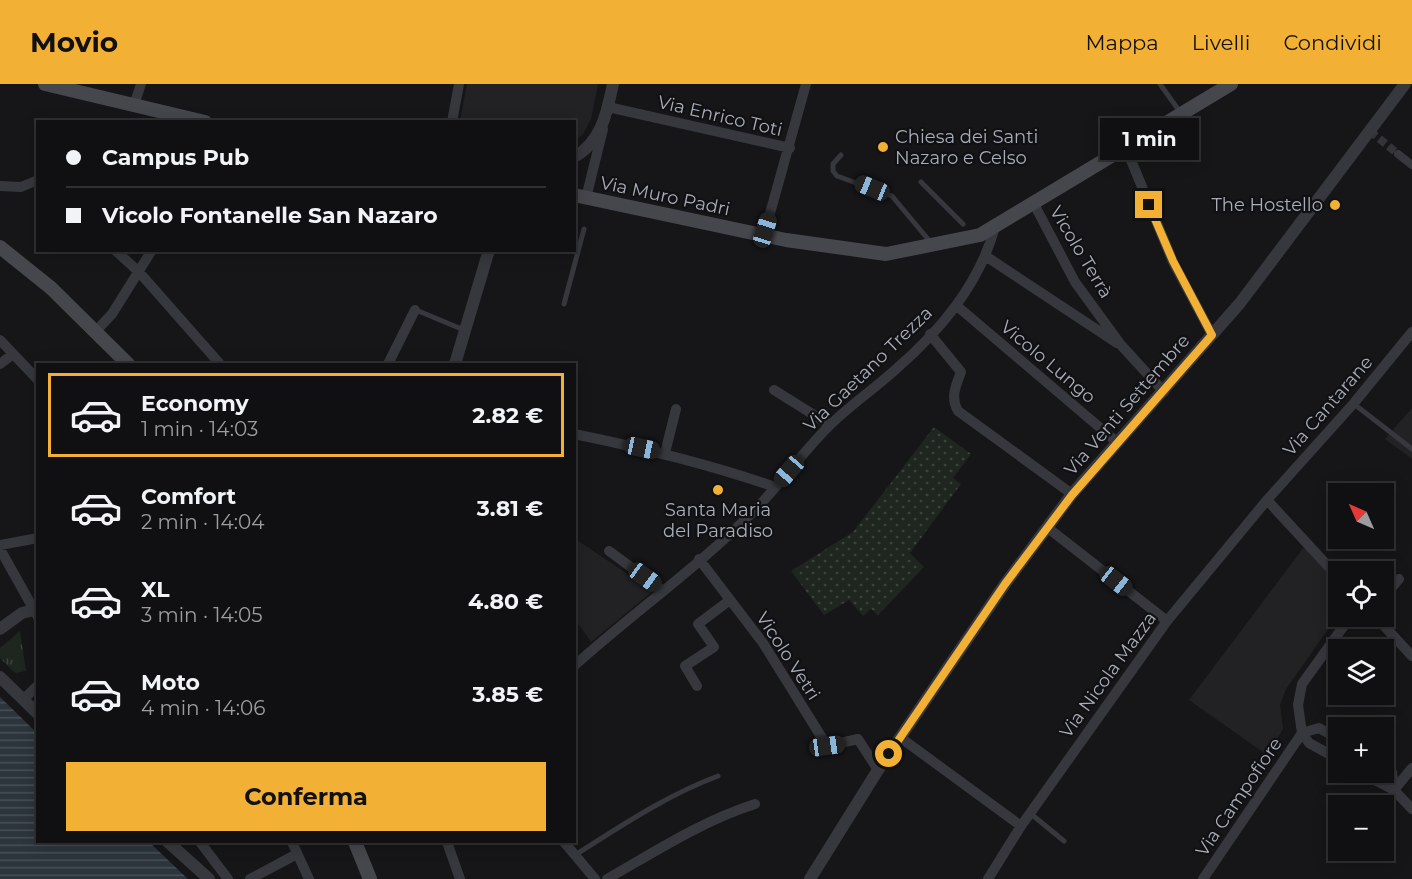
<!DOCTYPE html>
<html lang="it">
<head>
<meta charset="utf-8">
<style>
	body { margin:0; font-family:Montserrat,sans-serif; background:#1e1e20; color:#f1f3f6; height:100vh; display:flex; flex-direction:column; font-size:22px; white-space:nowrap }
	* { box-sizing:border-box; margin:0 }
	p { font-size:20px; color:#9c9d9f }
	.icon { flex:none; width:33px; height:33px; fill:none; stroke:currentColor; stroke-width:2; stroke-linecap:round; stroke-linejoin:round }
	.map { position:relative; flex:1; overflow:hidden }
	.sheet { position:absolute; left:36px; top:279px; width:540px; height:480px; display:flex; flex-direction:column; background:#101012; border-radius:0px; box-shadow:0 3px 15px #0003,0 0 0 2px #303032 }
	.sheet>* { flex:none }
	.banner { position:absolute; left:36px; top:36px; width:540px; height:132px; border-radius:0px; box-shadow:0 3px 15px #0003,0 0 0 2px #303032; display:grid; align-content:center; height:132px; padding:0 30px; background:#101012 }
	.needle { width:39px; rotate:315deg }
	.controls { position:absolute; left:1328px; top:399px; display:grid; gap:12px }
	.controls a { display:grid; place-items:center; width:66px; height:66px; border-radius:0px; background:#101012; box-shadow:0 3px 15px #0003,0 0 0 2px #303032; font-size:30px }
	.end { position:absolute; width:27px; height:27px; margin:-14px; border:8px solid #f2b134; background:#111; box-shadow:0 0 0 3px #111 }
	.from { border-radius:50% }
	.bubble { position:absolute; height:42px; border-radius:0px; background:#101012; box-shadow:0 3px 15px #0003,0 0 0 2px #303032; font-size:20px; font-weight:700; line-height:42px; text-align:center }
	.car { position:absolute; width:18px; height:36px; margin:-18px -9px; border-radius:8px; box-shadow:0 0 4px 2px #0007; background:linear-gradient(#222 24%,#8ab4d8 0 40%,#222 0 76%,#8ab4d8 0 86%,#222 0) }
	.banner b { display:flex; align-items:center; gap:21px; height:57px; font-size:22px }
	.banner b+b { border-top:2px solid #303032 }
	.banner i { width:15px; height:15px; background:#f1f3f6 }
	ul { padding:10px 0 0; list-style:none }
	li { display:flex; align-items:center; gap:18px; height:84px; margin:0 12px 9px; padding:0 18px; border:3px solid transparent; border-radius:0px }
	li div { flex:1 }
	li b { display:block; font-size:22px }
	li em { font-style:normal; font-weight:700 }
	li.on { border-color:#f2b134 }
	li>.icon { width:54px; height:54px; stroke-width:1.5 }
	.primary-button { display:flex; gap:12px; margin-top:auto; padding:12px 30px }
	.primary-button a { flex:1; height:69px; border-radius:0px; background:#f2b134; color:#111; font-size:24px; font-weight:700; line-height:69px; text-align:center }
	header { display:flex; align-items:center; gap:36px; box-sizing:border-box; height:84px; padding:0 30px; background:#f2b134; color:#111 }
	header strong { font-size:28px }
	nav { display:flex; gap:33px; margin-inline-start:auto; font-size:21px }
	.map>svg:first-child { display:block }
</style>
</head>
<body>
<header>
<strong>Movio</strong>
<nav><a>Mappa</a><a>Livelli</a><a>Condividi</a></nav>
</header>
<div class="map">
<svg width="1412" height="795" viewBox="0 0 1412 795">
	<defs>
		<pattern id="grass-tufts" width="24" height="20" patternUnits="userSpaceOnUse" patternTransform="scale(1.5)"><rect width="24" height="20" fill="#1e261f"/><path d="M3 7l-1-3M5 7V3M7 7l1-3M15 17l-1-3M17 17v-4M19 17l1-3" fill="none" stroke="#3c433d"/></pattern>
		<pattern id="garden-dots" width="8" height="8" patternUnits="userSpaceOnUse" patternTransform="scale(1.5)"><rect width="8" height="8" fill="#1e261f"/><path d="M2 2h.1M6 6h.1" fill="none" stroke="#3c433d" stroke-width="1.8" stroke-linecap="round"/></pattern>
		<pattern id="water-rules" width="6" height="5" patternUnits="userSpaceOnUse" patternTransform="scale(1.5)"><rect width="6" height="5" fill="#2c353c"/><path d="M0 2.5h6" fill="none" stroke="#485056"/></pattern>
	</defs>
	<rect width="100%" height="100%" fill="#161618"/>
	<path fill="#222225" d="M467,0H598L591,35L583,50L575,57L574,38L460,37Z
		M1412,324V375L1385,355Z
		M574,454L653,507L591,558L575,535Z
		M1304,463L1338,501V531L1286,605L1280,621L1283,645L1267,671L1189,616Z"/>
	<path fill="url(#grass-tufts)" d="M20,547L26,587L15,589L0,574V564Z"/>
	<path fill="url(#garden-dots)" d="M934,343L971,370L953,394L961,400L910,469L924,483L878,531L871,525L863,532L849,516L824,531L791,487L853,448Z"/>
	<path fill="url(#water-rules)" d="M0,613L37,649L38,758H149L188,795H0Z"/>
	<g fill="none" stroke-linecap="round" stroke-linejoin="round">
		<path stroke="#333438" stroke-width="8" stroke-dasharray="8 4" stroke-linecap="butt" d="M1370,47L1398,70"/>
		<path stroke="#37383d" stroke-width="5" d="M1160,0L1180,28
			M841,71L833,80V87L837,92L892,112L932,160
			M921,98L963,140
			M564,220L584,145
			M416,226L464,246
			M1354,320L1412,365
			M1031,730L1064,757
			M575,771C621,742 667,711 718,692"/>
		<path stroke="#37383d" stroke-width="8" d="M1398,70L1412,81"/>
		<path stroke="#37383d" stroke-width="10" d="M134,21L141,0
			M608,23L790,64
			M452,38L459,0
			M1126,64L1173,178L1212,251
			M0,102L21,103L38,96
			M586,114L603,45
			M1034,120L1075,198L1121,261L1164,308
			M764,151L806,0
			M115,166L139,188L220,280
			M987,173L1117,259
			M957,222L1118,359
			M96,247L112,230L152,166
			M930,250L961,288C956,301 950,314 958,327L1072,410
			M0,256L38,296
			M0,280L13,270
			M388,280L415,226
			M774,306L830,341
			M574,350C643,364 709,380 775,403
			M665,369L676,325
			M1267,416L1338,493
			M1048,444L1167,537
			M0,461L38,454
			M0,465L38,533
			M609,467L662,506
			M699,475L763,559L827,662L858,655L878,686
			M1383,514L1399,495
			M1375,532L1412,572
			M574,582C633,529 698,483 754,427C780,400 802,369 829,342C849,322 874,305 895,286C940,247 979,201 995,143
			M697,602L685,582L714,563L698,540L730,516
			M23,616L38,601
			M901,654L1021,742
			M1338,675L1309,659L1302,649L1298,621L1302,600L1351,532
			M1383,683L1392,688L1394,706
			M1360,688L1394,706L1412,725
			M1394,706L1412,684
			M200,758L228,795
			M292,758L309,795
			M447,758L460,795
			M564,758L595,795
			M250,795L297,770
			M607,795C656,767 702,737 755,720
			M988,795L1021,742L1167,537L1267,416L1354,319L1412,248
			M1203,795L1302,649L1319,644L1338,655"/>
		<path stroke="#37383d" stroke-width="12" d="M574,73C602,58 607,28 613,0
			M455,280L489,166
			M0,545L22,529L38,525
			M0,593L38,630
			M168,758L209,795
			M810,795L878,686L1005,500L1072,410L1240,219L1405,0"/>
		<path stroke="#45474d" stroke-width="14" d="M45,0L205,38
			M574,111L786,156L886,170L980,151L1231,0
			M0,163L51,204L128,280
			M355,758L370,795"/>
	</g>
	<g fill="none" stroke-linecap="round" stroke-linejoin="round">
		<path stroke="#f2b134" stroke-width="8" d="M889,670L1005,500L1072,411L1212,251L1173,177L1149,121"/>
	</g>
	<g fill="#f2b134" stroke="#111113" stroke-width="2">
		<circle cx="883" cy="63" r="6"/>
		<circle cx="1335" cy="121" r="6"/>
		<circle cx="718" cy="406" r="6"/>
	</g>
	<g text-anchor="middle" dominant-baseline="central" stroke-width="4.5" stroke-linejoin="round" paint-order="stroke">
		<g font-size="18" fill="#a8adb8" stroke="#111113">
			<text transform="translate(720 32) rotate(13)">Via Enrico Toti</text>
			<text transform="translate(665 112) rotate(12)">Via Muro Padri</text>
			<text transform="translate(1081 168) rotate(59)">Vicolo Terrà</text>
			<text transform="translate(1048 278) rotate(40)">Vicolo Lungo</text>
			<text transform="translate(868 285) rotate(-44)">Via Gaetano Trezza</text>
			<text transform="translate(1127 321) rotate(-49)">Via Venti Settembre</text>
			<text transform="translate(1328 322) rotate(-49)">Via Cantarane</text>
			<text transform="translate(788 572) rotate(57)">Vicolo Vetri</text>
			<text transform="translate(1108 591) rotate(-54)">Via Nicola Mazza</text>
			<text transform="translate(1239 713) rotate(-56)">Via Campofiore</text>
		</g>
		<g font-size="18" fill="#a8adb8" stroke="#111113" text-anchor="start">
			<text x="895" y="53">Chiesa dei Santi<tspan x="895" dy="21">Nazaro e Celso</tspan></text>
			<text x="1323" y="121" text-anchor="end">The Hostello</text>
			<text x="718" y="426" text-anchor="middle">Santa Maria<tspan x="718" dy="21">del Paradiso</tspan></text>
		</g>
	</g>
</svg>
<div class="controls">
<a><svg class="needle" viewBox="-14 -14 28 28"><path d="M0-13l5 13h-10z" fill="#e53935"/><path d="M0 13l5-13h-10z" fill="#9c9d9f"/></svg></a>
<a><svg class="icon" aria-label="locate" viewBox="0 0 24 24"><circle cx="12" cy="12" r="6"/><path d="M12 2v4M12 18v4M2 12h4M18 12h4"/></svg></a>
<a><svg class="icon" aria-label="layers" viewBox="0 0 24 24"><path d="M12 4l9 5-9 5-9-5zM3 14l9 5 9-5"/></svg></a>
<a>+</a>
<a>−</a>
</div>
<i class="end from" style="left:889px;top:670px"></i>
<i class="end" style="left:1149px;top:121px"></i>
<div class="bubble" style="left:1100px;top:34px;width:99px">1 min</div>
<i class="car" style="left:872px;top:104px;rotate:292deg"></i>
<i class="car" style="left:765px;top:146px;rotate:17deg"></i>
<i class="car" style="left:642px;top:364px;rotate:102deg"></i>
<i class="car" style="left:789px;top:387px;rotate:221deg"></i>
<i class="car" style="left:645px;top:493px;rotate:126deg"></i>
<i class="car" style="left:1116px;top:497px;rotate:128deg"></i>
<i class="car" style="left:827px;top:662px;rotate:82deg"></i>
<div class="banner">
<b><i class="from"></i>Campus Pub</b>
<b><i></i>Vicolo Fontanelle San Nazaro</b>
</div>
<section class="sheet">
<ul>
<li class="on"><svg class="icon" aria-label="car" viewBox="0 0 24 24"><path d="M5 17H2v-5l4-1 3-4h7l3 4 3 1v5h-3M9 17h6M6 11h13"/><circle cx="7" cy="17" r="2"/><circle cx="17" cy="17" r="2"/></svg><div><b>Economy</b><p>1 min · 14:03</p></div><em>2.82 €</em></li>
<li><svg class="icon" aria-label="car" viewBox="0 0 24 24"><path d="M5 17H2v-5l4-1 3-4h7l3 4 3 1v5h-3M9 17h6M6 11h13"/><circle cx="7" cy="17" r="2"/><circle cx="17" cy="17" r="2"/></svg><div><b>Comfort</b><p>2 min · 14:04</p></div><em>3.81 €</em></li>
<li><svg class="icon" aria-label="car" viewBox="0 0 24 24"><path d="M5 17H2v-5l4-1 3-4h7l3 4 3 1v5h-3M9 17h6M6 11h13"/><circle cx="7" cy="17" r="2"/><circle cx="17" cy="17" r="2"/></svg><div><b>XL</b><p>3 min · 14:05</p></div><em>4.80 €</em></li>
<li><svg class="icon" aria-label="car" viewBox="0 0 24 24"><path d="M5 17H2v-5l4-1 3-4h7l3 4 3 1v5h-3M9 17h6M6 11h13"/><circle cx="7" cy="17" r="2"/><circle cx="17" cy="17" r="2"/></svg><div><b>Moto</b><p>4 min · 14:06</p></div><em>3.85 €</em></li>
</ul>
<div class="primary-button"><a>Conferma</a></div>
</section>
</div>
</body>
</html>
